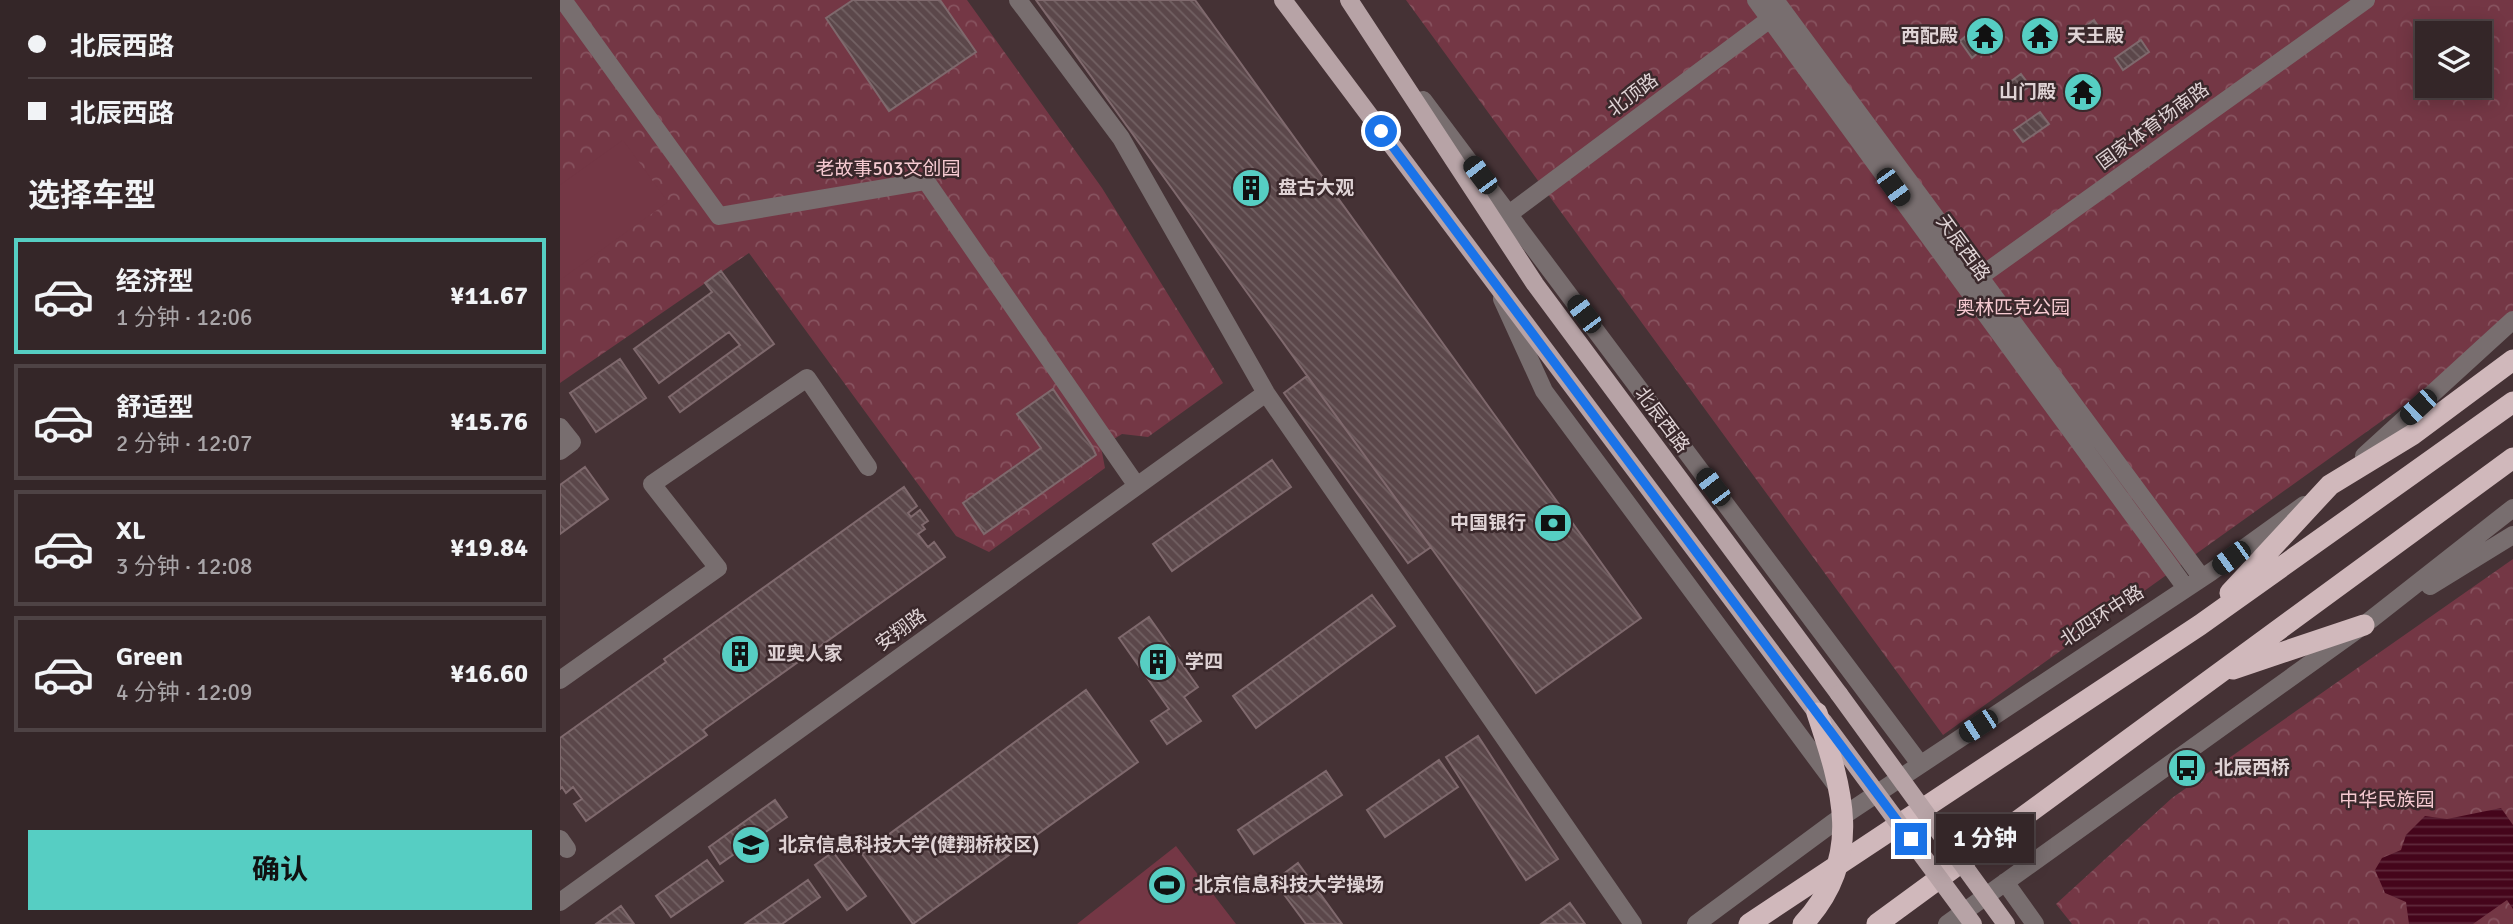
<!DOCTYPE html>
<html lang="zh">
<head>
<meta charset="utf-8">
<style>
	body { margin:0; font-family:Signika,"Noto Sans SC",sans-serif; background:#3f3234; color:#f1f3f6; height:100vh; display:flex; flex-direction:column; font-size:26px; white-space:nowrap }
	* { box-sizing:border-box; margin:0 }
	p { font-size:23px; color:#a9a5a8 }
	.icon { flex:none; width:38px; height:38px; fill:none; stroke:currentColor; stroke-width:2; stroke-linecap:round; stroke-linejoin:round }
	.map { position:relative; flex:1; overflow:hidden }
	.sheet { display:flex; flex-direction:column; background:#342628; width:560px }
	.sheet>* { flex:none }
	.top-card { display:grid; align-content:center; height:154px; padding:0 28px; background:#342628 }
	.controls { position:absolute; left:1855px; top:21px; display:grid; gap:14px }
	.controls a { display:grid; place-items:center; width:77px; height:77px; border-radius:0px; background:#342628; box-shadow:0 4px 18px #0003,0 0 0 2px #4e4345; font-size:35px }
	.end { position:absolute; width:32px; height:32px; margin:-16px; border:9px solid #1a73e8; background:#fff; box-shadow:0 0 0 4px #fff }
	.from { border-radius:50% }
	.bubble { position:absolute; height:49px; border-radius:0px; background:#342628; box-shadow:0 4px 18px #0003,0 0 0 2px #4e4345; font-size:23px; font-weight:700; line-height:49px; text-align:center }
	.car { position:absolute; width:21px; height:42px; margin:-21px -10px; border-radius:9px; box-shadow:0 0 5px 2px #0007; background:linear-gradient(#222 24%,#8ab4d8 0 40%,#222 0 76%,#8ab4d8 0 86%,#222 0) }
	.top-card b { display:flex; align-items:center; gap:24px; height:66px; font-size:26px }
	.top-card b+b { border-top:2px solid #4e4345 }
	.top-card i { width:18px; height:18px; background:#f1f3f6 }
	ul { padding:0; list-style:none }
	li { display:flex; align-items:center; gap:21px; height:116px; margin:0 14px 10px; padding:0 14px; border:4px solid #4e4345; border-radius:0px }
	li div { flex:1 }
	li b { display:block; font-size:26px }
	li em { font-style:normal; font-weight:700 }
	li.on { border-color:#56cec3 }
	li>.icon { width:63px; height:63px; stroke-width:1.5 }
	h2 { padding:0 28px; font-size:32px; line-height:84px }
	.primary-button { display:flex; gap:14px; margin-top:auto; padding:14px 28px }
	.primary-button a { flex:1; height:80px; border-radius:0px; background:#56cec3; color:#111; font-size:28px; font-weight:700; line-height:80px; text-align:center }
	main { display:flex; flex:1; min-height:0 }
	.map>svg:first-child { display:block }
</style>
</head>
<body>
<main>
<section class="sheet">
<div class="top-card">
<b><i class="from"></i>北辰西路</b>
<b><i></i>北辰西路</b>
</div>
<h2>选择车型</h2>
<ul>
<li class="on"><svg class="icon" aria-label="car" viewBox="0 0 24 24"><path d="M5 17H2v-5l4-1 3-4h7l3 4 3 1v5h-3M9 17h6M6 11h13"/><circle cx="7" cy="17" r="2"/><circle cx="17" cy="17" r="2"/></svg><div><b>经济型</b><p>1 分钟 · 12:06</p></div><em>¥11.67</em></li>
<li><svg class="icon" aria-label="car" viewBox="0 0 24 24"><path d="M5 17H2v-5l4-1 3-4h7l3 4 3 1v5h-3M9 17h6M6 11h13"/><circle cx="7" cy="17" r="2"/><circle cx="17" cy="17" r="2"/></svg><div><b>舒适型</b><p>2 分钟 · 12:07</p></div><em>¥15.76</em></li>
<li><svg class="icon" aria-label="car" viewBox="0 0 24 24"><path d="M5 17H2v-5l4-1 3-4h7l3 4 3 1v5h-3M9 17h6M6 11h13"/><circle cx="7" cy="17" r="2"/><circle cx="17" cy="17" r="2"/></svg><div><b>XL</b><p>3 分钟 · 12:08</p></div><em>¥19.84</em></li>
<li><svg class="icon" aria-label="car" viewBox="0 0 24 24"><path d="M5 17H2v-5l4-1 3-4h7l3 4 3 1v5h-3M9 17h6M6 11h13"/><circle cx="7" cy="17" r="2"/><circle cx="17" cy="17" r="2"/></svg><div><b>Green</b><p>4 分钟 · 12:09</p></div><em>¥16.60</em></li>
</ul>
<div class="primary-button"><a>确认</a></div>
</section>
<div class="map">
<svg width="1953" height="924" viewBox="0 0 1953 924">
	<defs>
		<pattern id="forest-crowns" width="20" height="18" patternUnits="userSpaceOnUse" patternTransform="scale(1.75)"><rect width="20" height="18" fill="#743745"/><path d="M2 6a3 3 0 1 1 6 0M12 15a3 3 0 1 1 6 0" fill="none" stroke="#87535f"/></pattern>
		<pattern id="water-rules" width="6" height="5" patternUnits="userSpaceOnUse" patternTransform="scale(1.75)"><rect width="6" height="5" fill="#45051b"/><path d="M0 2.5h6" fill="none" stroke="#5f293b"/></pattern>
		<pattern id="building-back-hatch" width="6" height="6" patternUnits="userSpaceOnUse" patternTransform="scale(1.75)"><rect width="6" height="6" fill="#5b474a"/><path d="M-1 5l2 2M0 0l6 6M5-1l2 2" fill="none" stroke="#726163"/></pattern>
	</defs>
	<rect width="100%" height="100%" fill="#453235"/>
	<path fill="url(#forest-crowns)" fill-rule="evenodd" d="M0,0H407L542,188L663,383L588,437L562,434L541,447L545,468L429,552L396,536L189,253L0,383Z
		M846,0H1953V327L1383,735ZM1867,33H1920V86H1867Z
		M1953,559V924H1512L1496,904L1612,798Z"/>
	<path fill="#743745" d="M63,140L108,202L0,280V185Z
		M616,846L676,924H517Z"/>
	<path fill="url(#water-rules)" d="M1941,808L1953,825V909L1947,900L1913,924H1849L1846,902L1825,893L1815,870L1822,858L1841,850L1846,835L1865,816L1887,819Z"/>
	<path fill="url(#building-back-hatch)" stroke="#7f696d" stroke-width="2" d="M293,0H380L416,52L329,111L266,18Z
		M476,0H635L1081,618L976,693Z
		M1425,18L1442,41L1425,53L1408,31Z
		M1484,19L1498,38L1476,54L1462,35Z
		M1534,20L1542,32L1531,40L1523,28Z
		M1407,35L1419,52L1412,58L1400,41Z
		M1581,40L1589,52L1563,70L1555,58Z
		M1461,74L1470,86L1458,94L1450,82Z
		M1531,74L1542,90L1515,109L1504,94Z
		M1480,112L1489,124L1463,142L1454,130Z
		M161,271L214,344L120,412L109,397L180,345L169,332L99,383L74,349L152,292L145,283Z
		M60,359L86,398L36,432L10,393Z
		M747,376L871,547L848,563L724,393Z
		M493,389L532,446L536,455L424,534L403,503L481,448L457,414Z
		M712,460L731,487L612,571L593,544Z
		M25,467L48,499L0,534V485Z
		M344,487L357,506L348,513L351,517L360,510L368,521L362,525L365,529L358,534L368,547L374,542L385,557L143,730L147,735L26,821L14,804L22,799L13,787L6,793L2,787L0,789V738L106,662L104,659Z
		M812,595L835,626L696,728L673,696Z
		M589,617L638,687L624,697L641,721L607,744L591,721L609,709L559,638Z
		M526,690L578,762L353,924L302,854Z
		M918,736L998,859L966,880L886,757Z
		M879,760L898,787L825,837L807,810Z
		M766,771L782,795L694,854L678,830Z
		M215,800L227,817L160,864L149,847Z
		M273,852L306,896L287,910L255,865Z
		M147,860L163,881L111,917L96,896Z
		M738,863L782,924H746L714,881Z
		M248,880L260,897L222,924H185Z
		M1010,903L1025,924H981Z
		M61,906L74,924H36Z"/>
	<g fill="none" stroke-linecap="round" stroke-linejoin="round">
		<path stroke="#786e6f" stroke-width="18" d="M3,0L159,216L366,181L577,486
			M458,0L561,138L706,393L1073,924
			M1196,0L1626,588
			M1215,0L1642,578
			M863,100L1360,764
			M949,214L1218,13
			M1411,283L1806,0
			M942,299L984,391L1276,785
			M0,427L12,442L0,451
			M1804,456L1953,320
			M1870,586L1953,535
			M0,680L158,568L92,484L247,378L308,467
			M0,839L7,849
			M1445,882L1475,924
			M0,902L706,393
			M1136,924L1274,822L1651,572L1744,505
			M1387,924L1804,625L1953,508"/>
		<path stroke="#b7a3a6" stroke-width="18" d="M723,0L1257,713
			M789,0L975,284L1279,694"/>
		<path stroke="#d0b8bb" stroke-width="21" d="M1670,593L1770,485L1852,435L1953,360
			M1673,669L1804,625
			M1189,924L1640,625L1953,402
			M1317,924L1953,458"/>
		<path stroke="#b7a3a6" stroke-width="18" d="M1279,694L1446,924
			M1263,721L1413,924"/>
		<path stroke="#d0b8bb" stroke-width="21" d="M1243,924C1305,858 1282,788 1257,713"/>
	</g>
	<g fill="none" stroke-linecap="round" stroke-linejoin="round">
		<path stroke="#1a73e8" stroke-width="9" d="M821,131L1351,839"/>
	</g>
	<defs>
		<symbol id="temple-disc" viewBox="-11 -11 22 22"><circle r="9.5" fill="#56cec3" stroke="#3a282b"/><path d="M0-6L5-2H3V0L6.5 2.5H4V6H1.5V3h-3V6H-4V2.5H-6.5L-3 0V-2H-5Z" fill="#111"/></symbol>
		<symbol id="building-disc" viewBox="-11 -11 22 22"><circle r="9.5" fill="#56cec3" stroke="#3a282b"/><path d="M-4-6H4V6H1V3H-1V6H-4ZM-2.5-4.3h1.7v1.8h-1.7ZM.8-4.3h1.7v1.8H.8ZM-2.5-1h1.7V.8h-1.7ZM.8-1h1.7V.8H.8Z" fill="#111"/></symbol>
		<symbol id="bank-disc" viewBox="-11 -11 22 22"><circle r="9.5" fill="#56cec3" stroke="#3a282b"/><path d="M-6-4H6V4H-6ZM0-2.3a2.3 2.3 0 1 0 0 4.6a2.3 2.3 0 1 0 0-4.6Z" fill="#111"/></symbol>
		<symbol id="bus-disc" viewBox="-11 -11 22 22"><circle r="9.5" fill="#56cec3" stroke="#3a282b"/><path d="M-5-6H5V4H4V6H2V4H-2V6H-4V4H-5ZM-3.5-4V0h7V-4ZM-3.5 1.2v1.5H-2V1.2ZM2 1.2v1.5H3.5V1.2Z" fill="#111"/></symbol>
		<symbol id="university-disc" viewBox="-11 -11 22 22"><circle r="9.5" fill="#56cec3" stroke="#3a282b"/><path d="M0-5L7-2L0 1L-7-2ZM-4 1L0 2.5L4 1V4Q0 6-4 4Z" fill="#111"/></symbol>
		<symbol id="stadium-disc" viewBox="-11 -11 22 22"><circle r="9.5" fill="#56cec3" stroke="#3a282b"/><path d="M0-5a6.5 5 0 1 0 0 10a6.5 5 0 1 0 0-10ZM-3.5-1.8h7v3.6h-7Z" fill="#111"/></symbol>
	</defs>
	<g fill-rule="evenodd">
		<use href="#temple-disc" x="1403" y="14" width="44" height="44"/>
		<use href="#temple-disc" x="1458" y="14" width="44" height="44"/>
		<use href="#temple-disc" x="1501" y="70" width="44" height="44"/>
		<use href="#building-disc" x="669" y="166" width="44" height="44"/>
		<use href="#bank-disc" x="971" y="501" width="44" height="44"/>
		<use href="#building-disc" x="158" y="632" width="44" height="44"/>
		<use href="#building-disc" x="576" y="640" width="44" height="44"/>
		<use href="#bus-disc" x="1605" y="746" width="44" height="44"/>
		<use href="#university-disc" x="169" y="823" width="44" height="44"/>
		<use href="#stadium-disc" x="585" y="863" width="44" height="44"/>
	</g>
	<g text-anchor="middle" dominant-baseline="central" stroke-width="5" stroke-linejoin="round" paint-order="stroke">
		<g font-size="19" font-weight="bold" fill="#dfd3d5" stroke="#3a282b" text-anchor="start">
			<text x="1398" y="36" text-anchor="end">西配殿</text>
			<text x="1507" y="36">天王殿</text>
			<text x="1496" y="92" text-anchor="end">山门殿</text>
			<text x="718" y="188">盘古大观</text>
			<text x="966" y="523" text-anchor="end">中国银行</text>
			<text x="207" y="654">亚奥人家</text>
			<text x="625" y="662">学四</text>
			<text x="1654" y="768">北辰西桥</text>
			<text x="218" y="845">北京信息科技大学(健翔桥校区)</text>
			<text x="634" y="885">北京信息科技大学操场</text>
		</g>
		<g font-size="19" fill="#dfd3d5" stroke="#3a282b">
			<text transform="translate(1073 95) rotate(-37)">北顶路</text>
			<text transform="translate(1593 126) rotate(-36)">国家体育场南路</text>
			<text transform="translate(1403 248) rotate(54)">天辰西路</text>
			<text transform="translate(1102 420) rotate(53)">北辰西路</text>
			<text transform="translate(1542 616) rotate(-33)">北四环中路</text>
			<text transform="translate(341 630) rotate(-36)">安翔路</text>
		</g>
		<g font-size="19" fill="#f6cad1" stroke="#3a282b">
			<text x="328" y="169">老故事503文创园</text>
			<text x="1453" y="308">奥林匹克公园</text>
			<text x="1827" y="800">中华民族园</text>
		</g>
	</g>
</svg>
<div class="controls">
<a><svg class="icon" aria-label="layers" viewBox="0 0 24 24"><path d="M12 4l9 5-9 5-9-5zM3 14l9 5 9-5"/></svg></a>
</div>
<i class="end from" style="left:821px;top:131px"></i>
<i class="end" style="left:1351px;top:839px"></i>
<div class="bubble" style="left:1376px;top:814px;width:98px">1 分钟</div>
<i class="car" style="left:920px;top:175px;rotate:323deg"></i>
<i class="car" style="left:1333px;top:187px;rotate:144deg"></i>
<i class="car" style="left:1024px;top:314px;rotate:323deg"></i>
<i class="car" style="left:1858px;top:407px;rotate:227deg"></i>
<i class="car" style="left:1153px;top:487px;rotate:323deg"></i>
<i class="car" style="left:1671px;top:558px;rotate:234deg"></i>
<i class="car" style="left:1418px;top:726px;rotate:237deg"></i>
</div>
</main>
</body>
</html>
